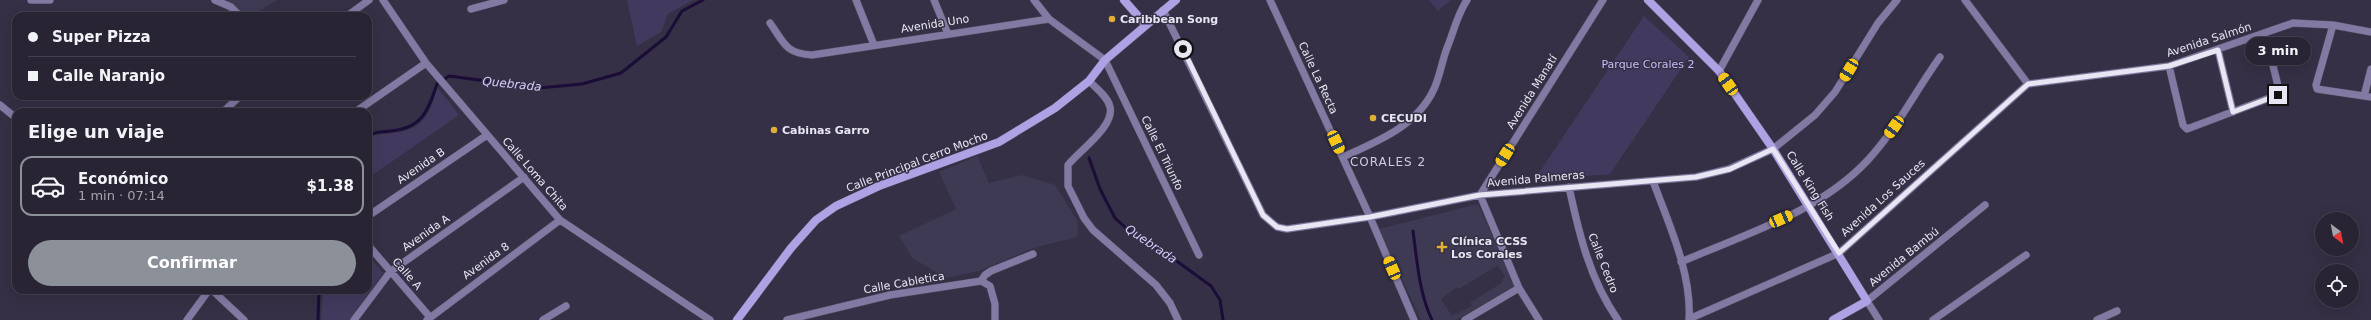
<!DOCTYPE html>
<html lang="es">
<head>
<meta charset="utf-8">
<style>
	body { margin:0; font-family:"DejaVu Sans",sans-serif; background:#343040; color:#f1f3f6; height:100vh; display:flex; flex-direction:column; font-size:15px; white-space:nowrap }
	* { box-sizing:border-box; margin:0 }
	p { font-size:13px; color:#a5a4ac }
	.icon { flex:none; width:22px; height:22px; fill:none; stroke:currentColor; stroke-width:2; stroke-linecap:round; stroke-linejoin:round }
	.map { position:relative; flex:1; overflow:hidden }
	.panel { position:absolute; left:12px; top:108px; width:360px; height:186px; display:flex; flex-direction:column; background:#282434; border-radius:12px; box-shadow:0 4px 16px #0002,0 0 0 1px #44414f }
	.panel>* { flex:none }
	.guide { position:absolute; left:12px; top:12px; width:360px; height:88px; border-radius:12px; box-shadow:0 4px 16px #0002,0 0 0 1px #44414f; display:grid; align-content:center; height:88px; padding:0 16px; background:#282434 }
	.needle { width:26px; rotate:148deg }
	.fabs { position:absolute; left:2315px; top:212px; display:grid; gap:8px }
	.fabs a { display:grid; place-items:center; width:44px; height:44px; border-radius:50%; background:#282434; box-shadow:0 4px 16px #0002,0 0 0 1px #44414f; font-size:20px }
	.end { position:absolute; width:18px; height:18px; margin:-9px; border:5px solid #e8e6f3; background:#111; box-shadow:0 0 0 2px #111 }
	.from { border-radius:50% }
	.bubble { position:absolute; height:28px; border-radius:14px; background:#282434; box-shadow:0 4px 16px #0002,0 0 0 1px #44414f; font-size:13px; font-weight:700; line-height:28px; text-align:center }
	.car { position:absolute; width:12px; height:24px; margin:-12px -6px; border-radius:5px; box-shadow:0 0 3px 1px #0007; background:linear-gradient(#f5c518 24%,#345 0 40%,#f5c518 0 76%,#345 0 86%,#f5c518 0) }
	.guide b { display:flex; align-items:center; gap:14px; height:38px; font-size:15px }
	.guide b+b { border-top:1px solid #44414f }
	.guide i { width:10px; height:10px; background:#f1f3f6 }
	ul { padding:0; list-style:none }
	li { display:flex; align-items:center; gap:12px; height:60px; margin:0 8px 6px; padding:0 8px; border:2px solid transparent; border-radius:12px }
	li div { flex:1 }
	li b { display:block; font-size:15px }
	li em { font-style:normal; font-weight:700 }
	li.active { border-color:#8c9099 }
	li>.icon { width:36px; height:36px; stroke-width:1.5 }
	h2 { padding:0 16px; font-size:18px; line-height:48px }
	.button { display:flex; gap:8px; margin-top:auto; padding:8px 16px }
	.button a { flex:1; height:46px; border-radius:24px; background:#8c9099; color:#fff; font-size:16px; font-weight:700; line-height:46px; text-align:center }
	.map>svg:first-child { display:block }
</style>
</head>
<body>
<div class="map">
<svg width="2371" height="320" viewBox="0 0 2371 320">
	<rect width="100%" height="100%" fill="#353045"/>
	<path fill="#3f3a54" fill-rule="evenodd" d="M227,0H277L251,16H245Z
		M977,156L989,183L1022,175L1055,185L1078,222L1077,237L1033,248L979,271L946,278L912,258L899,236L956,209L939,172Z
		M1478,204L1515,286L1456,320H1421L1379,229ZM1498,265L1505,277L1502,279L1503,282L1470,303L1472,306L1452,316L1441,299L1457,287L1459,289Z"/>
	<path fill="#423a5e" d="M627,0H693L668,14L661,32L637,46Z
		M1429,0H1451L1438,11Z
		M1644,16L1689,57L1610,174L1534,180Z
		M437,87L459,115L368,178V141L374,135C414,132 427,129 437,87Z
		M368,254L383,273L349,320H321L323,290H368Z"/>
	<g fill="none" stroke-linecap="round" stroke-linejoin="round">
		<path stroke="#1b0d38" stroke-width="3" d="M368,137C375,131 382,132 391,131C422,128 428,111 437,84L449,76L539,88L582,84L621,73L666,37L682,11L703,0
			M1089,158L1100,189L1115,218L1137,238L1163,251L1211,286L1220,300L1223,320
			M1413,231C1417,260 1419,293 1432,320
			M318,320L319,290"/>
		<defs>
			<path id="street" d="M31,0H50
				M215,0L231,7L240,16
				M383,0L426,63L560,220L710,320
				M856,0L874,45
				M934,0L948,34
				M1034,0L1049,19
				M1270,0L1370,217L1414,320
				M1965,0L2028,84
				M471,9L504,0
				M1163,10L1263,215L1277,227L1287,229L1370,217L1480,195L1696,177L1729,169L1773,149L1815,115L1835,92L1878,23L1897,0
				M347,16L369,0
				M770,23C785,44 785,53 812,55L1049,19L1105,60L1199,255
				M2333,25L2316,85L2317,89L2371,97
				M2218,50L2233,112
				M2169,66L2183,125L2187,129L2280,94L2265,33
				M1719,71L1758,0
				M1089,81C1096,88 1108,97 1110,107C1115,126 1079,151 1068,165V186L1084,218L1093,230L1156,285L1170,303L1178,320
				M2028,84L2169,66L2293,23L2333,25L2371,32
				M2364,96L2371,69
				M0,105L16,118
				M358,110L426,63
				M223,112L240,96
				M1343,157C1378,141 1417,126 1434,89C1440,76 1442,61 1447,48C1454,31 1457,15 1467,0
				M1653,181C1669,225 1692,273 1689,320
				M1569,187C1579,234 1590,280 1618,320
				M368,216L487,135
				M368,245L429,316
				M1681,262C1745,234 1818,213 1867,161C1896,130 1915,92 1940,57
				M981,281L985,275L991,271L1033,254
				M212,290L244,320
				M1689,319L1839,253L2028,84
				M187,320L209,290
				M354,320L390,272L524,177
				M427,320L560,220
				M543,320L566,306
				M787,320L890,295L981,281L990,286L995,304V320
				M1465,320L1519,288
				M1539,320L1519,288L1480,195L1603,0
				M1879,320L1867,301L1985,205
				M1933,320L2026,255
				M2097,320L2117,311"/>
			<path id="secondary" d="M1124,0L1145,24
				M1648,0L1719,71L1773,149L1867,301L1833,320
				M737,320L791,248L816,220L836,206L879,186L999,142L1055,108L1089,81L1105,60L1176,0"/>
		</defs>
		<use href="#street" stroke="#524d61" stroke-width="8"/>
		<use href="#secondary" stroke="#524d61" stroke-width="9"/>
		<use href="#street" stroke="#837aa4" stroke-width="7"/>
		<use href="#secondary" stroke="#afa1e3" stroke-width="8"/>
	</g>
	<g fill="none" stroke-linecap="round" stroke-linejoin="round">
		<path stroke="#e8e6f3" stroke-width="5" d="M1183,49L1263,215L1277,227L1287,229L1370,217L1480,195L1696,177L1730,169L1773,149L1839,253L2028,84L2169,66L2218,50L2233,112L2278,95"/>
	</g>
	<g fill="#e3ae35" stroke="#353045" stroke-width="1.5">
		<circle cx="1112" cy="19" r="4"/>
		<circle cx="1373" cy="118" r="4"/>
		<circle cx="774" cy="130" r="4"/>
		<path d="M1440 241h4v4h4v4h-4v4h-4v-4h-4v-4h4z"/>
	</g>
	<g text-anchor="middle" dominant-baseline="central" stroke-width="3" stroke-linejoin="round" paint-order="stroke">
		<g font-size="11" font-weight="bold" fill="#e8e6f3" stroke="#353045" text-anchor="start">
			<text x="1120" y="19">Caribbean Song</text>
			<text x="1381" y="118">CECUDI</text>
			<text x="782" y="130">Cabinas Garro</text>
			<text x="1451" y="241">Clínica CCSS<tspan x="1451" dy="13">Los Corales</tspan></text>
		</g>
		<g font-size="11" fill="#e8e6f3" stroke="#353045">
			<text transform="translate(935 24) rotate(-9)">Avenida Uno</text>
			<text transform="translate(2209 40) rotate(-18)">Avenida Salmón</text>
			<text transform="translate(1318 78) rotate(65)">Calle La Recta</text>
			<text transform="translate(1532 92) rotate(-58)">Avenida Manatí</text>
			<text transform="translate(1162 153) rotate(64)">Calle El Triunfo</text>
			<text transform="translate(917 162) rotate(-21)">Calle Principal Cerro Mocho</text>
			<text transform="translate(421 166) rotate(-34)">Avenida B</text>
			<text transform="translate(535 174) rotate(49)">Calle Loma Chita</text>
			<text transform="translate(1536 179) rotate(-5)">Avenida Palmeras</text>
			<text transform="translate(1810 186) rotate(58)">Calle King Fish</text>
			<text transform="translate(1883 198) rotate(-42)">Avenida Los Sauces</text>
			<text transform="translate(426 233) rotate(-35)">Avenida A</text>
			<text transform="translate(1904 257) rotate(-39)">Avenida Bambú</text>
			<text transform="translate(486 261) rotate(-36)">Avenida 8</text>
			<text transform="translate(1603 263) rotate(68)">Calle Cedro</text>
			<text transform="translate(407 274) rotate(49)">Calle A</text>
			<text transform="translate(904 283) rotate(-10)">Calle Cabletica</text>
		</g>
		<g font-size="11" fill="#c7baf8" stroke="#353045">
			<text x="1648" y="64">Parque Corales 2</text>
		</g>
		<g font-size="12" font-style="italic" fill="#d5ccfc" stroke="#353045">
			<text transform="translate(512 84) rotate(6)">Quebrada</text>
			<text transform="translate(1151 244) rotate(34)">Quebrada</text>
		</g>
		<g font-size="12" letter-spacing="1" fill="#cfcae4" stroke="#353045">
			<text x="1388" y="162">CORALES 2</text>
		</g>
	</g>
</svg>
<div class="fabs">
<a><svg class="needle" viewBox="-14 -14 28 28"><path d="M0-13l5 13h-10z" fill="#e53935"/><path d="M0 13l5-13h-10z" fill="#a5a4ac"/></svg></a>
<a><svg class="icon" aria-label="locate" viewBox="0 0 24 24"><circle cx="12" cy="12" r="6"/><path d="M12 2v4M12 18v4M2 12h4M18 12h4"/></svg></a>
</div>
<i class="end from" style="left:1183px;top:49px"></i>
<i class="end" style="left:2278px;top:95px"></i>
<div class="bubble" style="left:2245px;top:37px;width:66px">3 min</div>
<i class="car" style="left:1849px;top:70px;rotate:211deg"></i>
<i class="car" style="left:1728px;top:84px;rotate:325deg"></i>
<i class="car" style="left:1894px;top:127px;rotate:216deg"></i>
<i class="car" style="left:1336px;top:142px;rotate:155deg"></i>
<i class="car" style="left:1505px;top:155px;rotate:212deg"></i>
<i class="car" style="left:1781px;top:219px;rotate:67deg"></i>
<i class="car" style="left:1392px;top:268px;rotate:337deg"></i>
<div class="guide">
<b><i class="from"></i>Super Pizza</b>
<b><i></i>Calle Naranjo</b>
</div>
<section class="panel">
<h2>Elige un viaje</h2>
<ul>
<li class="active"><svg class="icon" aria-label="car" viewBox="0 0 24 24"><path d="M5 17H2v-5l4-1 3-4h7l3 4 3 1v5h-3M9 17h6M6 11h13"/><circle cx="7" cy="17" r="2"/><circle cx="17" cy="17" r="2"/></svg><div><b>Económico</b><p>1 min · 07:14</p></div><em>$1.38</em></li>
</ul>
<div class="button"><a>Confirmar</a></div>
</section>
</div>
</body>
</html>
